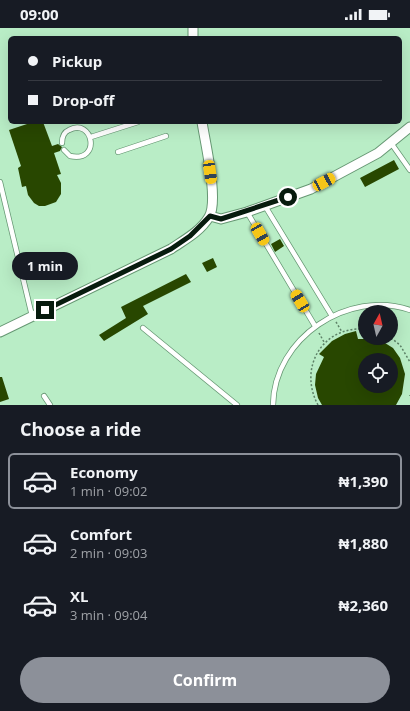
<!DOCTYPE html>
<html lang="en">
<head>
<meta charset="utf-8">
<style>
	body { margin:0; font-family:"Open Sans",sans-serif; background:#20242c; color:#f1f3f6; height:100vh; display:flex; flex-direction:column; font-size:15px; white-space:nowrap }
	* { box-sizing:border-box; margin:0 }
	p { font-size:13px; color:#9ea1a6 }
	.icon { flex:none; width:22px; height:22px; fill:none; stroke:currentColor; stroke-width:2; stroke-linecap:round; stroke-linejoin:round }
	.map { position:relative; height:377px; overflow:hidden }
	.side { display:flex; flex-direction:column; background:#171b24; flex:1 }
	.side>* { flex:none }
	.top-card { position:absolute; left:8px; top:8px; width:394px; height:88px; border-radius:6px; box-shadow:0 4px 16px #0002; display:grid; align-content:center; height:88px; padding:0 20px; background:#171b24 }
	.needle { width:26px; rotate:8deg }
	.buttons { position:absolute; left:358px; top:277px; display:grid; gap:8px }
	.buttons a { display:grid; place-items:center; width:40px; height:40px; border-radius:50%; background:#171b24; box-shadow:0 4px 16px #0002; font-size:20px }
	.end { position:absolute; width:18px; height:18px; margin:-9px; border:5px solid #071b0e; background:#fff; box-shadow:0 0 0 2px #fff }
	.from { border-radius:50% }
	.bubble { position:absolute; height:28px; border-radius:14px; background:#171b24; box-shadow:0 4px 16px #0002; font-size:13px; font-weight:700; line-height:28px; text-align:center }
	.car { position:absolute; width:12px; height:24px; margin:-12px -6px; border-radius:5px; box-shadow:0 0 3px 1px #0007; background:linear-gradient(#f5c518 24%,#345 0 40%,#f5c518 0 76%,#345 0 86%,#f5c518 0) }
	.top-card b { display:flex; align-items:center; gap:14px; height:38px; font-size:15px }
	.top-card b+b { border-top:1px solid #363941 }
	.top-card i { width:10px; height:10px; background:#f1f3f6 }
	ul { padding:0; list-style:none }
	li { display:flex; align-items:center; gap:12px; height:56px; margin:0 8px 6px; padding:0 12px; border:2px solid transparent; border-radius:6px }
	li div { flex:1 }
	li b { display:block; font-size:15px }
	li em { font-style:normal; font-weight:700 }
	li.current { border-color:#8c9099 }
	li>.icon { width:36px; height:36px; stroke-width:1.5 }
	h2 { padding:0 20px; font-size:18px; line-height:48px }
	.primary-button { display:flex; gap:8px; margin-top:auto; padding:8px 20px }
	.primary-button a { flex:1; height:46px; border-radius:24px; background:#8c9099; color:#fff; font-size:16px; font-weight:700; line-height:46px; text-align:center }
	.status { display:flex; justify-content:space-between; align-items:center; height:28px; padding:0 20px; background:#171b24; direction:ltr }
	.status svg { height:11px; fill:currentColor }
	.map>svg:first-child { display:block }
</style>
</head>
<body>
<div class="status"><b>09:00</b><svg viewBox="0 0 49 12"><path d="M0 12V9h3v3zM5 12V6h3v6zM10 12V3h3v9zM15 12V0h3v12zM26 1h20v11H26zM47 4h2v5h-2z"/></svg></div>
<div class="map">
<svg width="410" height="377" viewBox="0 0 410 377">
	<rect width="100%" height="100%" fill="#b9edc6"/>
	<path fill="#284700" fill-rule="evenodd" d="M33,94H43L52,118L58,116L62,119L60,123L54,125L61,146L57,147L61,155V166L56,174L45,178H39L34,175L28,167L26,158L22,159L18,140L21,138L9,102Z
		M394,132L399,141L365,159L360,150Z
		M280,211L284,218L275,224L271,216Z
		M213,230L217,239L207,244L202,235Z
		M186,246L191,254L143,278L148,286L104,313L99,307L126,290L121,279Z
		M356,303L358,311H375L385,315L393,320L400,330L405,346L402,366L396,377H322L318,370L315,357L316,346L324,329L319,326L332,313L345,306ZM365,332H391V358H365Z
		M0,349H2L9,371L0,374Z"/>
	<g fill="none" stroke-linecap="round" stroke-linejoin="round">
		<defs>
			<path id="lane" d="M91,109L138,94
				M62,115C62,109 64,104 69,102C93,89 102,135 70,128L64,122
				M391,115L410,142
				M118,124L166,108
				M0,154L32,288
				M265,178L332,288
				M247,184L315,298
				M143,300L237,377
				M44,368L50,377
				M273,377C274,310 348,261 410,282"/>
			<path id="street" d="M193,10V0
				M210,188L221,191L247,184L311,161L378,125L410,99
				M0,304L171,221C184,212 200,204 209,189C219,173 205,114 202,94"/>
		</defs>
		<use href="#lane" stroke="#669773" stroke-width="6"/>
		<use href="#street" stroke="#669773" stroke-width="11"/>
		<path stroke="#5d8167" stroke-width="1.5" stroke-dasharray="2 2" stroke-linecap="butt" d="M336,294L342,304
			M319,305L324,314
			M391,310L400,317L410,334
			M410,367V368
			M318,377C298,340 322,298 365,301"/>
		<use href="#lane" stroke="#fff" stroke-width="4.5"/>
		<use href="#street" stroke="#fff" stroke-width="9"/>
	</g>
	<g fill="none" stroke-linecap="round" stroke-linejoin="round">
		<path stroke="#071b0e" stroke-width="5" d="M45,282L171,221L190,208L210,188L221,191L288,169"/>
	</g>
</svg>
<div class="buttons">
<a><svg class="needle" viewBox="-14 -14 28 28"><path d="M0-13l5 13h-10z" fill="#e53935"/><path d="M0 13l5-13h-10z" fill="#9ea1a6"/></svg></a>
<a><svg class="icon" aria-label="locate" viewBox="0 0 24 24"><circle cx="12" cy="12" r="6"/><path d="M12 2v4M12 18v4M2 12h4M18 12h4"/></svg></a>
</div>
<i class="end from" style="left:288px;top:169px"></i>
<i class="end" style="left:45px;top:282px"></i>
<div class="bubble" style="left:12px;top:224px;width:66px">1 min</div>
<i class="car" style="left:210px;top:144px;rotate:172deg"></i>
<i class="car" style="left:324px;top:154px;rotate:62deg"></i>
<i class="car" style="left:260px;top:206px;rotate:150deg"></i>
<i class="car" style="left:300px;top:273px;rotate:329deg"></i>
<div class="top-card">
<b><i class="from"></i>Pickup</b>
<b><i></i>Drop-off</b>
</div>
</div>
<section class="side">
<h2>Choose a ride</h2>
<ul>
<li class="current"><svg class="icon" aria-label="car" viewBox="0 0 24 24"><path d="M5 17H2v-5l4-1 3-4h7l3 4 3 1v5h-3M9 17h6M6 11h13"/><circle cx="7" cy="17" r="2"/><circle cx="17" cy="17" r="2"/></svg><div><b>Economy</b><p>1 min · 09:02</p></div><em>₦1,390</em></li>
<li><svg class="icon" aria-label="car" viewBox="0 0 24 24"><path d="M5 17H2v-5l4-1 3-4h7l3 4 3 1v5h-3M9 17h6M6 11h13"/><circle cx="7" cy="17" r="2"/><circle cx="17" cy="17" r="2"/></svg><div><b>Comfort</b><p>2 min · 09:03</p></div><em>₦1,880</em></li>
<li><svg class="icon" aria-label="car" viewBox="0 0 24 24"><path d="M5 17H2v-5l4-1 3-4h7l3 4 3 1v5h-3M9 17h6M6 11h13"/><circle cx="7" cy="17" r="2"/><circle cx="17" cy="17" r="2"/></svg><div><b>XL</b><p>3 min · 09:04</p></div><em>₦2,360</em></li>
</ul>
<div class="primary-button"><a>Confirm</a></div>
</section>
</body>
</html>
